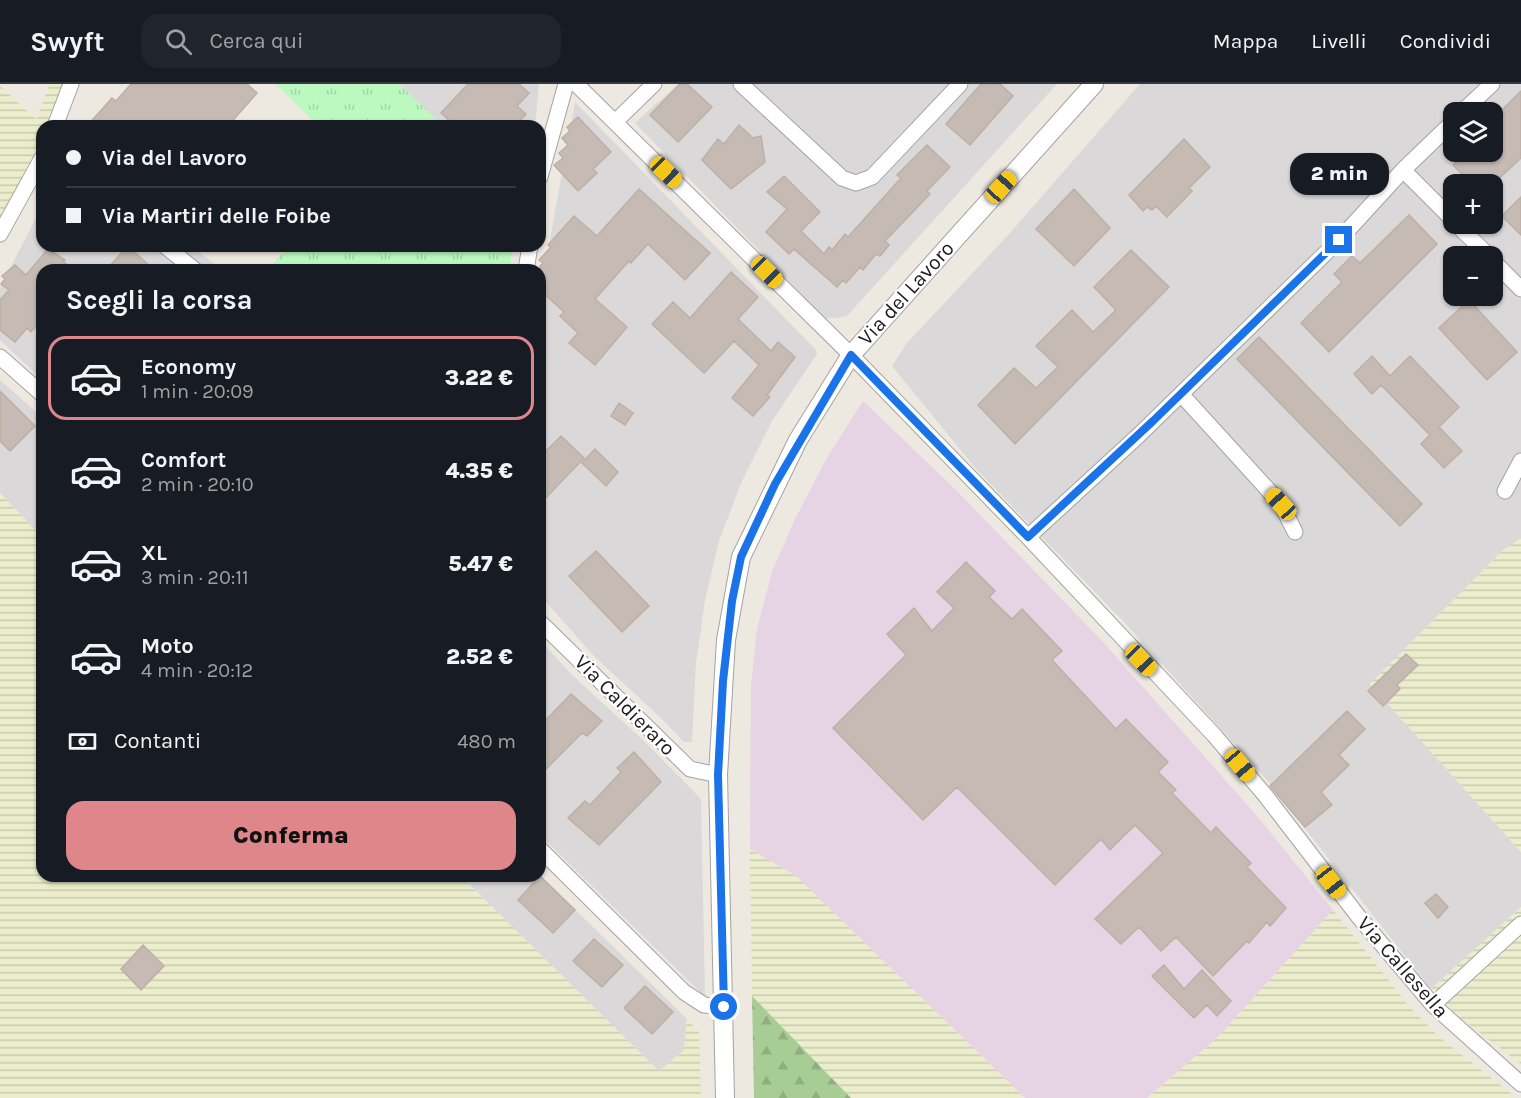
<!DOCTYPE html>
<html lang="it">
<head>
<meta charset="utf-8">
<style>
	body { margin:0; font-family:Karla,sans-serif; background:#20242c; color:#f1f3f6; height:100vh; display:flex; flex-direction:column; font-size:22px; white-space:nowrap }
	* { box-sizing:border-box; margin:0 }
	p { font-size:20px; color:#9ea1a6 }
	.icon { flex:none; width:33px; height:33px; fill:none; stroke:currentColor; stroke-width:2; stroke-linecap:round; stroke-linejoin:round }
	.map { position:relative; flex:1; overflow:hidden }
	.drawer { position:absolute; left:36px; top:180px; width:510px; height:618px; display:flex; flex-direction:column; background:#171b24; border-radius:18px; box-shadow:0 2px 4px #0004 }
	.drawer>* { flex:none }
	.guide { position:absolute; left:36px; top:36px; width:510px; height:132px; border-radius:18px; box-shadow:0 2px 4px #0004; display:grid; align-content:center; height:132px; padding:0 30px; background:#171b24 }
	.controls { position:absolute; left:1443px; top:18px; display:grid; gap:12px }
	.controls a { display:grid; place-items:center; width:60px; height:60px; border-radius:12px; background:#171b24; box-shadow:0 2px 4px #0004; font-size:30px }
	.end { position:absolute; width:27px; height:27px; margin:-14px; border:8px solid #1a73e8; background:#fff; box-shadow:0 0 0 3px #fff }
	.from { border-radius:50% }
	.bubble { position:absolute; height:42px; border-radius:18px; background:#171b24; box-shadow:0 2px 4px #0004; font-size:20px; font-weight:800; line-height:42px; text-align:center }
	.car { position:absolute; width:18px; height:36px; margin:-18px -9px; border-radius:8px; box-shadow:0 0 4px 2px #0007; background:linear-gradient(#f5c518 24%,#345 0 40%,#f5c518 0 76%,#345 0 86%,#f5c518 0) }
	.guide b { display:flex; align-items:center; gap:21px; height:57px; font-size:22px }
	.guide b+b { border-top:2px solid #363941 }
	.guide i { width:15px; height:15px; background:#f1f3f6 }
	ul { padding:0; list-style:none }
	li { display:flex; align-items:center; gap:18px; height:84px; margin:0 12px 9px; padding:0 18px; border:3px solid transparent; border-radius:18px }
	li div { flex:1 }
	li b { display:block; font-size:22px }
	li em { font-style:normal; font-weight:800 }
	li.on { border-color:#de868a }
	li>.icon { width:54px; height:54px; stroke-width:1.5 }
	h2 { padding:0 30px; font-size:27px; line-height:72px }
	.pay { display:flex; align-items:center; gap:15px; height:66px; padding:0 30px; font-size:22px }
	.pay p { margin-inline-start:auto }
	.action { display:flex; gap:12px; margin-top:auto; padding:12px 30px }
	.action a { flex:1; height:69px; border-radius:18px; background:#de868a; color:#111; font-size:24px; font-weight:800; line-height:69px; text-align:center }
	header { display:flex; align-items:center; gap:36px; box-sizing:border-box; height:84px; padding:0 30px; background:#171b24; border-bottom:2px solid #363941 }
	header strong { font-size:28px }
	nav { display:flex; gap:33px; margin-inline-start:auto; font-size:21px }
	.search { width:420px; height:54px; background:#20242c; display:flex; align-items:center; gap:15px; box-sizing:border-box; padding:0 21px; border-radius:18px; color:#9ea1a6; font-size:22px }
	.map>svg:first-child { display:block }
</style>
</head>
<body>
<header>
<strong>Swyft</strong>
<div class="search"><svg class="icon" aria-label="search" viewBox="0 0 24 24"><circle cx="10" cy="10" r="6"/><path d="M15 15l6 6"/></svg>Cerca qui</div>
<nav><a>Mappa</a><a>Livelli</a><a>Condividi</a></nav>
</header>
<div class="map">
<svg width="1521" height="1014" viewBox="0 0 1521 1014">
	<defs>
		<pattern id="farmland-rules" width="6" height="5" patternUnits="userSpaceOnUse" patternTransform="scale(1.5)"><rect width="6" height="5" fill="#ebedcc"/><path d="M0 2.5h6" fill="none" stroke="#c9cbaf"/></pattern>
		<pattern id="forest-firs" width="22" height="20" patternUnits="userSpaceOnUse" patternTransform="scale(1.5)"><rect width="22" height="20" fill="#a7cd95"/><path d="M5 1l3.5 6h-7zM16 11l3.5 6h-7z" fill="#8faf80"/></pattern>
		<pattern id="park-tufts" width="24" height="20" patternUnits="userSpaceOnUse" patternTransform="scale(1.5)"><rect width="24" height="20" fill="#bcf9c0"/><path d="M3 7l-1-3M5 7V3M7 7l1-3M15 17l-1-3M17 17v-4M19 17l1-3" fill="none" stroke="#a1d5a4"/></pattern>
	</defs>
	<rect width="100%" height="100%" fill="#ede9e1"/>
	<path fill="#dad8d8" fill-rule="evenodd" d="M399,0H539L535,42H443Z
		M678,0H1057L847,232L837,234H825L635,39Z
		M1140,0H1521V454L1502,467L1370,600L1521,768V823L1431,905L1266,695L1125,539L977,386L892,282L907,259L1010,149ZM1454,28H1492V68H1454ZM1454,100H1492V140H1454ZM1454,172H1492V212H1454Z
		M575,18L816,266L817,270L772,337L741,399L719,457L705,516L696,579L692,658H684L663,636L593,571L540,511V210Z
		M42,122V162H191L222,186H42V296L0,256V204Z
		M0,296L42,333V453L0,409Z
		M540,556L572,591L643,656L701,715L705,913L540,751Z
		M540,791L687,935L684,966L659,988L461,792Z"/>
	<path fill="#e6d3e3" d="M863,317L956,406L1104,559L1258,733L1333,826L1218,953L1147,1014H1025L796,792L750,765L751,601L757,545L772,488L796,433L828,372Z"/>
	<path fill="url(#farmland-rules)" d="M50,0H66L48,42H42V55L0,142V2L36,35Z
		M0,409L42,453V792H461L659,987L684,966L687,935L699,948L701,1014H0Z
		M1521,454V768L1370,600L1502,467Z
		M750,765L796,792L1025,1014H851L752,912Z
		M1521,823V980L1458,932L1431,905Z
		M1333,826L1409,922L1439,953L1517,1014H1147L1218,953Z"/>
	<path fill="url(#forest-firs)" d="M752,912L851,1014H754Z"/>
	<path fill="url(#park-tufts)" d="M275,0H399L443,42H319Z
		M289,162H512L510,186H267Z"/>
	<path fill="#c5bbb4" stroke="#bfafa3" stroke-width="1.5" d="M131,0H247L257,9L228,42H87L112,14L116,17Z
		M468,0H519L529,9L517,22L526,30L515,42H455L441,29Z
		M680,0H687L712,23L678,58L650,31Z
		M981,0H1000L1013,12L970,61L946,40Z
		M1521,7V74L1493,100H1472L1453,81L1468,68H1492V44L1504,32L1500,28Z
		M578,33L611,68L593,85L597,89L578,107L554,81L563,74L559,69L568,61L562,54L570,47L567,43Z
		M739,41L753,54L761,52L765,78L731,105L702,76L718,55L724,60Z
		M1184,55L1210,83L1189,104L1192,107L1167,133L1156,122L1152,126L1147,123L1143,127L1129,111Z
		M927,61L950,83L927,107L930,110L885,157L889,161L880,172L876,170L863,186L860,183L846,199L843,196L837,203L794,165L789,170L766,148L787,125L767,108L784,92L820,128L801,147L824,170L829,163L832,166L845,150L848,153L901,94L897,91Z
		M639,105L710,169L685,196L648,160L631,179L629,177L595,215L627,243L595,281L569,259L578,249L560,232L564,228L540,206V182L543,179L539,176L551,163L548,161L574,132L597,152Z
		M1074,105L1110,144L1074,182L1036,145Z
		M1521,113V151L1502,132Z
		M1409,131L1437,160L1329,268L1301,239L1342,198L1334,190L1352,172L1360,179Z
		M128,162L154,186H106Z
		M48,165L65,176L63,177L72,186H42V235L31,248L27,244L15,258L0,246V216L9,206L1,200L5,195L2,192L15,181L26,191Z
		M1131,166L1169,203L1015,360L978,321L1014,284L1036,304L1058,283L1036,262L1072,226L1093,248L1115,227V225L1094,203Z
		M731,188L758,213L738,235L771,267L778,258L795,273L767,311L770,313L753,332L732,314L759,281L734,257L704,289L652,240L673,218L690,234Z
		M1469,216L1517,268L1487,296L1439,244Z
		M1259,253L1422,420L1400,442L1237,275Z
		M1372,272L1390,292L1410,272L1459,323L1439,343L1462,367L1444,384L1421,360L1430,351L1381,301L1372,310L1354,290Z
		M0,307L35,342L10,367L0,357Z
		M619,319L633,329L625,341L611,332Z
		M561,352L584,374L540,420V373Z
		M595,365L618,388L606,402L582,379Z
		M596,467L649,522L622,548L569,492Z
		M966,478L995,507L989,513L1012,535L1022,525L1062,567L1052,576L1116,645L1126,635L1168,678L1158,688L1176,706L1172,709L1211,749L1216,743L1251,779L1247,783L1286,824L1270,842L1267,838L1249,859L1247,857L1213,892L1176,853L1161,867L1139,843L1121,860L1095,835L1163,769L1135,741L1110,766L1101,755L1055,801L957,703L923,736L833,644L906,571L887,550L914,524L932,547L954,524L937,508Z
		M1406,570L1418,581L1397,601L1400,605L1383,622L1368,607Z
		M571,610L602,637L587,652L582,649L540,691V642Z
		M1347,627L1365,645L1339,671L1349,681L1321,708L1332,721L1305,743L1270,702Z
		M634,668L661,698L599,761L568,734L585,717L590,721L621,688L617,684Z
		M540,792L575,826L553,849L518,816Z
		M1436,810L1448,823L1438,834L1425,819Z
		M594,855L623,881L602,903L573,877Z
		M143,861L164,882L141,906L121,885Z
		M1164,881L1184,905L1202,886L1231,917L1217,932L1207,921L1194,934L1152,892Z
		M645,902L673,928L652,950L624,924Z"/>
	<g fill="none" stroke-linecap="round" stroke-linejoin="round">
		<defs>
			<path id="minor" d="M576,0L851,271L1028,453L1214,651L1265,711L1358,832L1433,921L1521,1000
				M741,0L842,94L856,99L872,93L960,0
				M1462,28L1492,0
				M615,38L654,0
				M55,42L71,0
				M1403,86L1454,137
				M540,93L566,0
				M1456,140L1489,172
				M0,150L42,74
				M165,162L195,186
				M1492,176L1521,205
				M526,186L530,162
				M0,273L42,310
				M1181,310L1281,420L1295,448
				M1505,407L1521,377
				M1028,453L1139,351L1339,156L1403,86L1454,37
				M540,538L690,685L718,691
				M540,765L684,908L704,921L724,923
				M1433,921L1521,840"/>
			<path id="tertiary" d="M725,1014L718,691L726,556L741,473L798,356L851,271L1094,0"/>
		</defs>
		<use href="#minor" stroke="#a3a3a3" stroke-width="17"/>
		<use href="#tertiary" stroke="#a3a3a3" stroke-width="20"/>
		<use href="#minor" stroke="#fff" stroke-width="15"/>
		<use href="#tertiary" stroke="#fff" stroke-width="18"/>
	</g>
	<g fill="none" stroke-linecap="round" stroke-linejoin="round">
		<path stroke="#1a73e8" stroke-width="8" d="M724,923L718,691L723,597L732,517L741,473L775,400L851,271L1028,453L1153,337L1339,156"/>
	</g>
	<g text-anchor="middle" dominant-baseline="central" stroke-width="4.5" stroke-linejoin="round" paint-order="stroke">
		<g font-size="21" fill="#1c1c1c" stroke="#fff">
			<text transform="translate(906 209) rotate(-48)">Via del Lavoro</text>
			<text transform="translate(625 621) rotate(45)">Via Caldieraro</text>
			<text transform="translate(1403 883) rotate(49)">Via Callesella</text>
		</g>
	</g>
</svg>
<div class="controls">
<a><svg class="icon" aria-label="layers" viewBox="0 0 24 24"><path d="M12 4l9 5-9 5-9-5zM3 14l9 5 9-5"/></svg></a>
<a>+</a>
<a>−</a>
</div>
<i class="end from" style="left:724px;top:923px"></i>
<i class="end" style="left:1339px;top:156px"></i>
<div class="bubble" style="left:1290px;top:69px;width:99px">2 min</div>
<i class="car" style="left:666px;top:88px;rotate:134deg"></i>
<i class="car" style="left:1001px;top:103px;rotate:42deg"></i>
<i class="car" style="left:767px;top:188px;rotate:135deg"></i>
<i class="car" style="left:1281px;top:420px;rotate:318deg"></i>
<i class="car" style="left:1141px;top:576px;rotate:136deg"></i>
<i class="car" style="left:1240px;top:681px;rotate:140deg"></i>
<i class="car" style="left:1331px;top:798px;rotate:142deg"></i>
<div class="guide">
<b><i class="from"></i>Via del Lavoro</b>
<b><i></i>Via Martiri delle Foibe</b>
</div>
<section class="drawer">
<h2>Scegli la corsa</h2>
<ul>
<li class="on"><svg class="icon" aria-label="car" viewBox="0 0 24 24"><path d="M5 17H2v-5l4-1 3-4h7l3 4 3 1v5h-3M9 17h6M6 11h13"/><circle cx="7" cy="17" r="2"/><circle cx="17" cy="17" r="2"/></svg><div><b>Economy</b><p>1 min · 20:09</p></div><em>3.22 €</em></li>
<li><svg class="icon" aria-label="car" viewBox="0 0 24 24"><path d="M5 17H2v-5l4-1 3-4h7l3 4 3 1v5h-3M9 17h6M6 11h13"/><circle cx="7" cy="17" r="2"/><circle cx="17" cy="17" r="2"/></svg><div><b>Comfort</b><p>2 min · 20:10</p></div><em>4.35 €</em></li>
<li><svg class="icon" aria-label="car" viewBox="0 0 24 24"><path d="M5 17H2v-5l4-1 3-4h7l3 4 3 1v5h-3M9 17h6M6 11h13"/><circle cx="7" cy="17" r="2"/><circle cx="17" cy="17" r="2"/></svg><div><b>XL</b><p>3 min · 20:11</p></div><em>5.47 €</em></li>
<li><svg class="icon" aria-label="car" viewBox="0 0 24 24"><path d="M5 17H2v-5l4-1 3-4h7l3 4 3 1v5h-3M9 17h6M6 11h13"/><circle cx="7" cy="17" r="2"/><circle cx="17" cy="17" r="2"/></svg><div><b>Moto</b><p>4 min · 20:12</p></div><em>2.52 €</em></li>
</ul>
<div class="pay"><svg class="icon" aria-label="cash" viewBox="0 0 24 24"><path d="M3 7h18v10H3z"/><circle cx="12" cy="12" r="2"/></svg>Contanti<p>480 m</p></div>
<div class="action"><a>Conferma</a></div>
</section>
</div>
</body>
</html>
